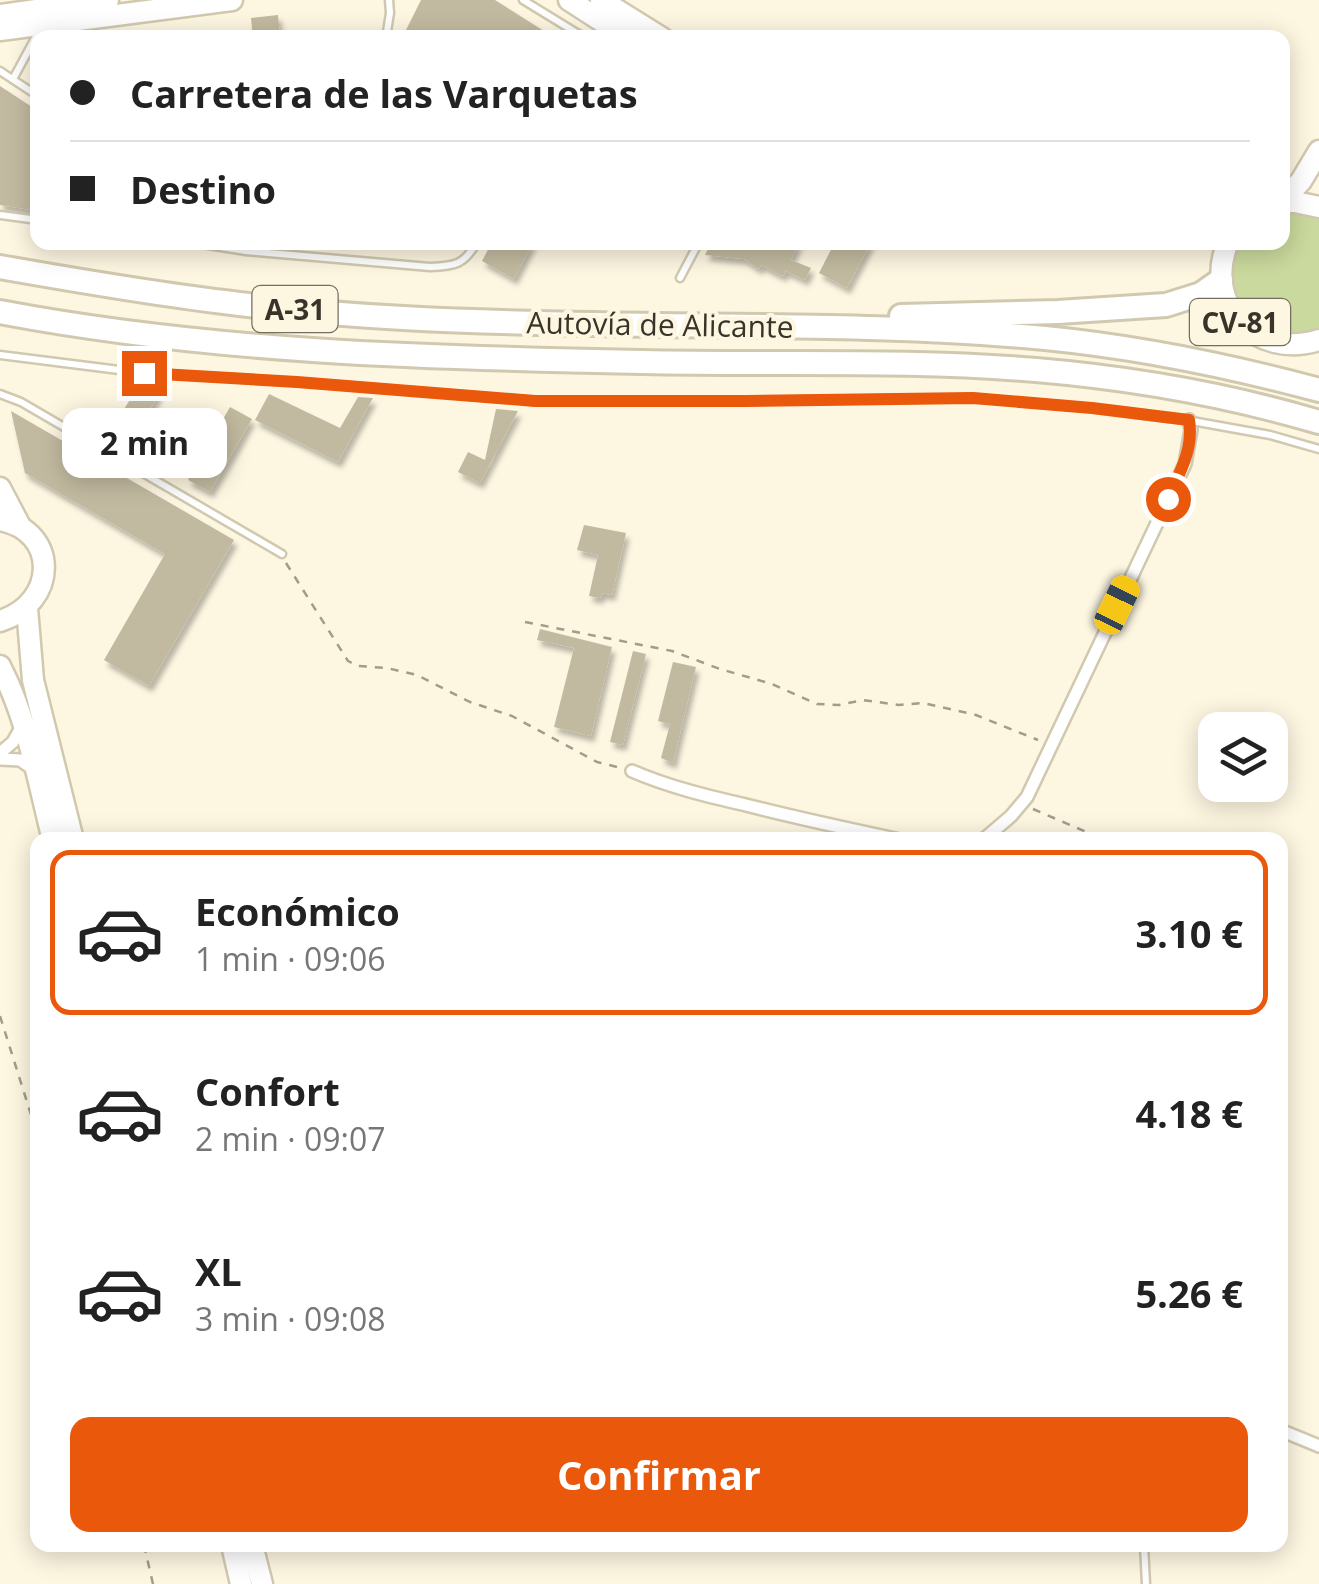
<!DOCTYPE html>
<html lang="es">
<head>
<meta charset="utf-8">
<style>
	body { margin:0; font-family:"Open Sans",sans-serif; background:#f6f6f6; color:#222; height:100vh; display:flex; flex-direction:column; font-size:38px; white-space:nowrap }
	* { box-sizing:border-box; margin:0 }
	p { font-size:32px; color:#767676 }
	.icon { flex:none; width:55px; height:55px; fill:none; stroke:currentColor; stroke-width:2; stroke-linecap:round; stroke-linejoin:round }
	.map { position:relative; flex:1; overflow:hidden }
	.sheet { position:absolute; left:30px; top:832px; width:1258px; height:720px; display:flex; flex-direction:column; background:#fff; border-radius:20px; box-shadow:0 5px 25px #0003 }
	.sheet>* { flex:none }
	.banner { position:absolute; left:30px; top:30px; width:1260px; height:220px; border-radius:20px; box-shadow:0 5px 25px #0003; display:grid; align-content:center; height:220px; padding:0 40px; background:#fff }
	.tools { position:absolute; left:1198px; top:712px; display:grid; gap:20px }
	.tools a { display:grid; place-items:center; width:90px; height:90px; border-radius:20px; background:#fff; box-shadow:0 5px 25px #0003; font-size:50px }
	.end { position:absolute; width:45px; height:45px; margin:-22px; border:12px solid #ea580c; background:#fff; box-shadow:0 0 0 5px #fff }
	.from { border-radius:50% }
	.bubble { position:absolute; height:70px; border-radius:20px; background:#fff; box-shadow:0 5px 25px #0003; font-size:32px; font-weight:700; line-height:70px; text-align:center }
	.car { position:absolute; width:30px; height:60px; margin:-30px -15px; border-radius:12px; box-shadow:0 0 8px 2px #0007; background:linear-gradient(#f5c518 24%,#345 0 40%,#f5c518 0 76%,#345 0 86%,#f5c518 0) }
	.banner b { display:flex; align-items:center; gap:35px; height:95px; font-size:38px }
	.banner b+b { border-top:2px solid #e0e0e0 }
	.banner i { width:25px; height:25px; background:#222 }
	ul { padding:18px 0 0; list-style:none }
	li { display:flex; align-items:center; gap:30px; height:165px; margin:0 20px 15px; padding:0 20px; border:5px solid transparent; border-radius:20px }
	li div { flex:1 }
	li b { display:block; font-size:38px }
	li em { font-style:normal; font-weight:700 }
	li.selected { border-color:#ea580c }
	li>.icon { width:90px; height:90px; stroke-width:1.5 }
	.button { display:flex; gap:20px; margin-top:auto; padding:20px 40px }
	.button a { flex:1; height:115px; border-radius:20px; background:#ea580c; color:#fff; font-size:40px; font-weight:700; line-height:115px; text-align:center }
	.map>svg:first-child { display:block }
</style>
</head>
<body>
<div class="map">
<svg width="1319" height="1584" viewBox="0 0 1319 1584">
	<defs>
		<filter id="shadow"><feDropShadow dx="3.5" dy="6" stdDeviation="2.5" flood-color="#0004"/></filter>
	</defs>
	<rect width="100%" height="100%" fill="#fdf6e1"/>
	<path fill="#cad99d" d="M1283,202L1319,207V340L1289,345L1232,312L1228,243L1282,242Z"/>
	<path fill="#c2baa0" filter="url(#shadow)" d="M421,0H495L555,38H402Z
		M278,15L280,38H253L251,18Z
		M0,86L38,111V211L0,205Z
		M492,242H533L514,279L482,261Z
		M711,242H799L791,260L811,268L805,280L786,271L783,276L761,265L759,269L744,259L705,255Z
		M835,242H871L847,288L819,273Z
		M140,383L159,394L129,445L109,434Z
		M269,394L340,428L358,397L373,398L338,462L255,420Z
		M230,407L252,419L210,492L188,480Z
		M496,409L518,411L480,483L458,472L468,452L485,460Z
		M11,411L234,540L149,686L104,660L165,554L25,473Z
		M584,525L626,533L612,595L602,593L600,598L589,596L598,555L577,550Z
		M540,629L612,647L591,736L554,727L574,648L537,640Z
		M633,651L646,654L623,745L610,742Z
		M673,662L696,667L673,763L661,758L670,724L658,721Z"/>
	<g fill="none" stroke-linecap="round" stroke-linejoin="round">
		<defs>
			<path id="lane" d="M523,0L585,38
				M386,38L390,13L389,0
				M0,71L38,96
				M13,79L39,31
				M0,215L38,220
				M189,242L246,251L430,267C455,266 464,265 477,242
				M680,278L699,242
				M0,355L143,373L297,382L535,401H746L973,398L1091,408L1192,421L1270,435L1319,449
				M0,394L21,402L282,554
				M1144,1545L1146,1584"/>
			<path id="street" d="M0,753L13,742L22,726
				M0,759L20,760L33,769
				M632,771C669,787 707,796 746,805C797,818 848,829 900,840
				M983,840L1011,816L1027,797L1185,464L1191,430L1189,420
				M1280,1430L1319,1446"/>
			<path id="primary" d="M569,0L628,38
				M601,0L662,38
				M0,15L108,0
				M0,30L232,0
				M1282,201L1301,181L1319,151
				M1282,202H1295L1319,207
				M1228,242C1202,305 1256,360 1319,340
				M0,488L20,526
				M0,520C59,531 58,603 0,621
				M27,608L33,680L73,840
				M0,666C28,720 38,781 53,840
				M232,1545L241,1584
				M252,1545L262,1584"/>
			<path id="highway" d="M0,267C74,280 149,293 224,302C345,318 470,322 593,324C743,327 895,324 1045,338C1137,347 1230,366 1319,390
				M0,312C211,352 428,358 642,362C773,365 905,359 1036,370C1131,378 1228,395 1319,422
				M901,316L1058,312L1166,305L1201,294L1221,280"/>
		</defs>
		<use href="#lane" stroke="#d1c9af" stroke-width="11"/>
		<use href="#street" stroke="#d1c9af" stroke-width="16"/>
		<use href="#primary" stroke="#d1c9af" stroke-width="25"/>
		<use href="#highway" stroke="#d1c9af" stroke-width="28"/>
		<path stroke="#a19c8c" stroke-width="2.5" stroke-dasharray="8 8" stroke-linecap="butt" d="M286,563L348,661L358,666L387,668L417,675L470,702L512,716L597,762L621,768
			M525,622L672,651L720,669L772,684L817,704L839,705L863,700L899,705L923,703L976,715L1038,740
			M1033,809L1105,840
			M0,1016L38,1137
			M144,1545L153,1584"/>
		<use href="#lane" stroke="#fff" stroke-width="6"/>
		<use href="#street" stroke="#fff" stroke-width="11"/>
		<use href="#primary" stroke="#fff" stroke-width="20"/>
		<use href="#highway" stroke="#fff" stroke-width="22"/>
	</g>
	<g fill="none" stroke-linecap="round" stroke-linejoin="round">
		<path stroke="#ea580c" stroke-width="12" d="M144,373L297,382L535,401H746L973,398L1092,408L1189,420C1194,449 1179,474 1168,499"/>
	</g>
	<g text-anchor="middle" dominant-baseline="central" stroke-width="9" stroke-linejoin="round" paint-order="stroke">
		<g fill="#fdf6e1" stroke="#736e61" stroke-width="2.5">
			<rect x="252.5" y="286" width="85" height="46" rx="8"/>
			<rect x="1190" y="299" width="100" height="46" rx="8"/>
		</g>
		<g font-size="28" font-weight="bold" fill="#38342a">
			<text x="295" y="309">A-31</text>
			<text x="1240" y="322">CV-81</text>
		</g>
		<g font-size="30" fill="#38342a" stroke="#fdf6e1">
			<text transform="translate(660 324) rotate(1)">Autovía de Alicante</text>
		</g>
	</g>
</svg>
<div class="tools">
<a><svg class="icon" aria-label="layers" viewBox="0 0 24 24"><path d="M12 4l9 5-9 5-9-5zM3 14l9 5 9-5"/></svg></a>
</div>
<i class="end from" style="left:1168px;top:499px"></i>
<i class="end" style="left:144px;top:373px"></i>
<div class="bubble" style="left:62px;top:408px;width:165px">2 min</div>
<i class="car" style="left:1117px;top:605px;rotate:26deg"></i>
<div class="banner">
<b><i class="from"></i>Carretera de las Varquetas</b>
<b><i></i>Destino</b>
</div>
<section class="sheet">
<ul>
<li class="selected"><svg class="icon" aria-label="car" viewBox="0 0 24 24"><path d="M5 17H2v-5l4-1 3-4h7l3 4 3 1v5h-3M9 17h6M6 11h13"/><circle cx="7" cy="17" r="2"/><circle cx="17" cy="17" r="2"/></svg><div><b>Económico</b><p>1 min · 09:06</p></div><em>3.10 €</em></li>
<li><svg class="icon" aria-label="car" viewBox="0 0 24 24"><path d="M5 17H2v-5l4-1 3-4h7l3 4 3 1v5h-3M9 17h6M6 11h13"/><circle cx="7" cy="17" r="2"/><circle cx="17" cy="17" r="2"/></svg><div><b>Confort</b><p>2 min · 09:07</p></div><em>4.18 €</em></li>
<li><svg class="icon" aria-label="car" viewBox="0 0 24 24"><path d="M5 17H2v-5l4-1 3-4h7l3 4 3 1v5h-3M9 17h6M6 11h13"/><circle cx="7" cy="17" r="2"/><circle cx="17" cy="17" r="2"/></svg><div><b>XL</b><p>3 min · 09:08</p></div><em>5.26 €</em></li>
</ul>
<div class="button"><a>Confirmar</a></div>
</section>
</div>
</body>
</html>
